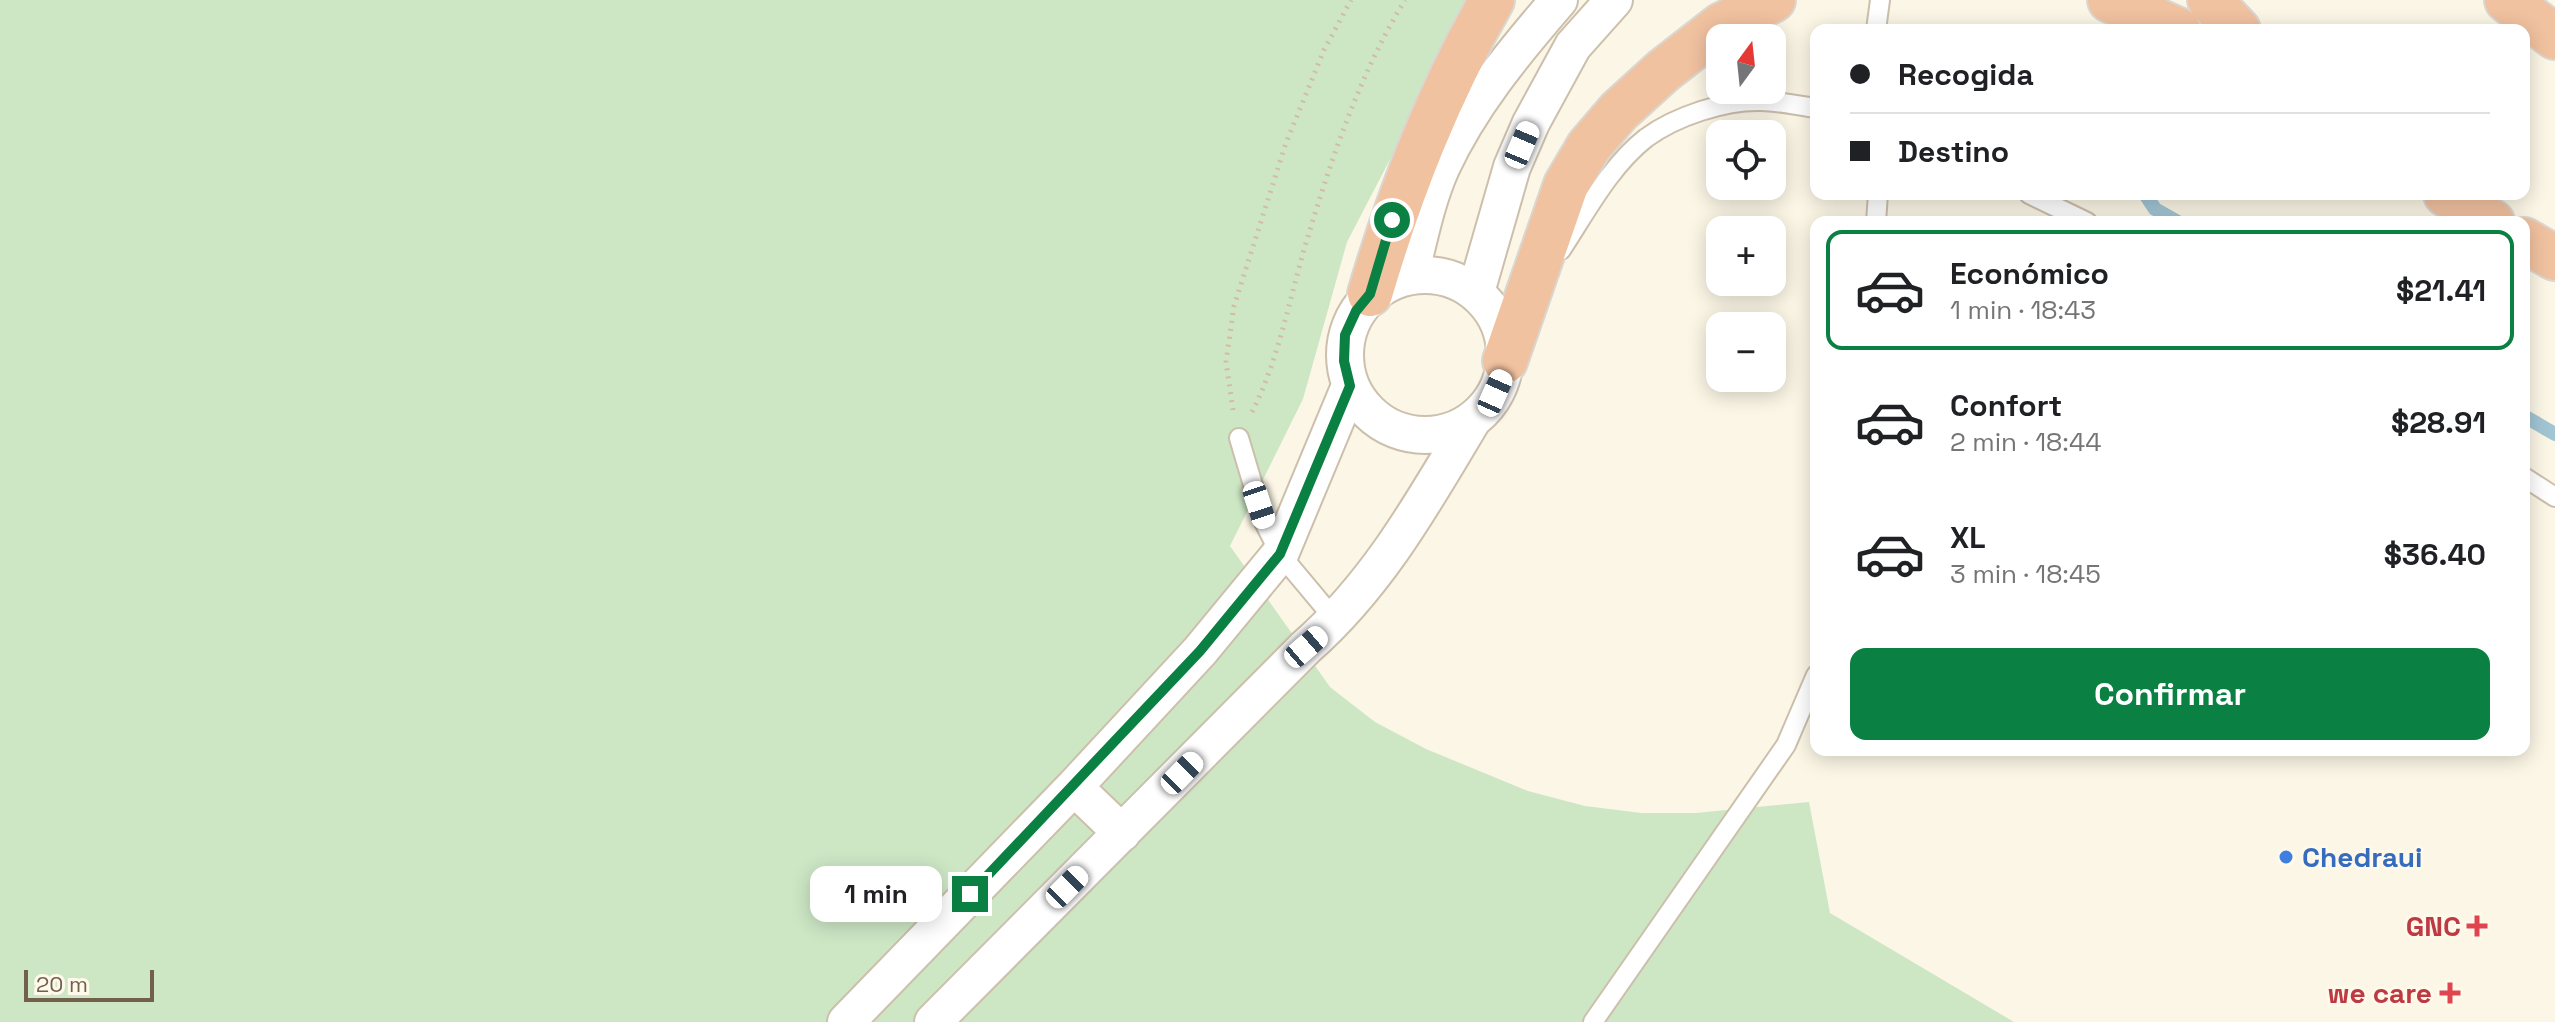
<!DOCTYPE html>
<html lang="es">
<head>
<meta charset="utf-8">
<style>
	body { margin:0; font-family:"Space Grotesk",sans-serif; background:#f2f2f2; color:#202124; height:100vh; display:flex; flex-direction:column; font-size:30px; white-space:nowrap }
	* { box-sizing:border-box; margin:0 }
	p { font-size:26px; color:#757577 }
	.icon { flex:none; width:44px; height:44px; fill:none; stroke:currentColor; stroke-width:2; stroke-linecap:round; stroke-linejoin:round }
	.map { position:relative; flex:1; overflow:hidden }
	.drawer { position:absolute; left:1810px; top:216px; width:720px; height:540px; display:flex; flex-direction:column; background:#fff; border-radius:16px; box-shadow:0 4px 20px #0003 }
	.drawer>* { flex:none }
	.top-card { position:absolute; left:1810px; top:24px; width:720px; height:176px; border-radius:16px; box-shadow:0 4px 20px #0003; display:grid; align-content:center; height:176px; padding:0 40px; background:#fff }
	.needle { width:52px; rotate:15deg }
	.tools { position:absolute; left:1706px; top:24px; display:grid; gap:16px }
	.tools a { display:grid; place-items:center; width:80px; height:80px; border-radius:16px; background:#fff; box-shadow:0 4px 20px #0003; font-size:40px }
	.scale { position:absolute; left:24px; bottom:20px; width:130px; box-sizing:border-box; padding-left:8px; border:4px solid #72604c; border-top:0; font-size:22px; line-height:28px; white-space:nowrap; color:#72604c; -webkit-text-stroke:6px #fef9eb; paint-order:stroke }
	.end { position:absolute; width:36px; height:36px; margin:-18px; border:10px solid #0b8043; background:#fff; box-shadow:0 0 0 4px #fff }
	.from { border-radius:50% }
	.bubble { position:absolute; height:56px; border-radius:16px; background:#fff; box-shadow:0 4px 20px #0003; font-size:26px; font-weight:700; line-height:56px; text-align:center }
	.car { position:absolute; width:24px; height:48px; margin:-24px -12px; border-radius:10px; box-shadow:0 0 6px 2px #0007; background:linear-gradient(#fff 24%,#345 0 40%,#fff 0 76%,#345 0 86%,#fff 0) }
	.top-card b { display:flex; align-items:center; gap:28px; height:76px; font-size:30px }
	.top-card b+b { border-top:2px solid #e0e0e0 }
	.top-card i { width:20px; height:20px; background:#202124 }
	ul { padding:14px 0 0; list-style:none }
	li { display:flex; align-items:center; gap:24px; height:120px; margin:0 16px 12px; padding:0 24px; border:4px solid transparent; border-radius:16px }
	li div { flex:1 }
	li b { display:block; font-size:30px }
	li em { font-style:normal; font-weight:700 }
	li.current { border-color:#0b8043 }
	li>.icon { width:72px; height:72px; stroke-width:1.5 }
	.cta { display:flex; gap:16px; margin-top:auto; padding:16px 40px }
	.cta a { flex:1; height:92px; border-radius:16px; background:#0b8043; color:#fff; font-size:32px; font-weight:700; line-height:92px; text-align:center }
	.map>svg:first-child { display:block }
</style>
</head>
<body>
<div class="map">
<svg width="2555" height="1022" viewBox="0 0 2555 1022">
	<rect width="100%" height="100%" fill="#fbf6e5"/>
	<path fill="#cde7c5" d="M0,0H1468L1418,97L1397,146L1347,242L1303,399L1230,546L1330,687L1375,722L1426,749L1528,791L1585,806L1641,813H1696L1809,802L1830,913L2014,1022H0Z"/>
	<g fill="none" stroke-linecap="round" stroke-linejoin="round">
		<path stroke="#a2c5d4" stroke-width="14" d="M2145,194L2155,209L2178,222
			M2524,416L2555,434"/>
		<defs>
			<path id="lane" d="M1876,30L1880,0
				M2029,194L2087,222
				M1876,222L1878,194
				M1561,250C1586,212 1610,166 1646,138C1676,116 1725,100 1761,101C1779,101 1798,106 1816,108
				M1239,438L1264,522L1280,554L1336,621
				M2524,477L2555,497
				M1593,1022L1786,745L1816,675"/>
			<path id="street" d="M1345 355a80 80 0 1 1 160 0a80 80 0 1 1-160 0Z
				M1410,275C1419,239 1426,202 1441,168C1470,105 1514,52 1559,0
				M1476,292L1512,167L1531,123L1573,46L1614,0
				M1074,787L1122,833
				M846,1022L1074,787L1200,651L1280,554L1350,386
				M933,1022L1306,647C1378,584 1424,501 1473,419"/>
			<path id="highway" d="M2110,0L2178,30
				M2210,0L2238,30
				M2507,0L2555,37
				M2446,194L2492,222
				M2524,240L2555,258
				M1370,294C1401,189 1438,95 1492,0
				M1505,361L1566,185L1589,146L1619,111L1663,71L1722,25L1773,0"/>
		</defs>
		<use href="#lane" stroke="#ccbfac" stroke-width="22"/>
		<use href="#street" stroke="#ccbfac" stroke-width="40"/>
		<use href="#highway" stroke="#dad6d0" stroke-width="48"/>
		<path stroke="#d3bda2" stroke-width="5" stroke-dasharray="2 6" stroke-linecap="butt" d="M1233,410L1226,362L1234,306L1286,143L1324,50L1351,0
			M1252,412C1279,359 1289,300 1306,243C1331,160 1359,75 1405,0"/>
		<use href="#lane" stroke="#fff" stroke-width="18"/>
		<use href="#street" stroke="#fff" stroke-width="36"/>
		<use href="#highway" stroke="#f1c2a0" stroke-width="44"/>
	</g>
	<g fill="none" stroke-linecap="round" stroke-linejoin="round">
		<path stroke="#0b8043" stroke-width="10" d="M970,894L1200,651L1280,554L1350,386L1344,361L1345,335L1356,311L1370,294L1392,220"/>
	</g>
	<circle fill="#3f7fe0" stroke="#fef9eb" stroke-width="3" cx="2286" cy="857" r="8"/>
	<g fill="#e0444e" stroke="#fef9eb" stroke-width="3">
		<path d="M2473 914h8v8h8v8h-8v8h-8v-8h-8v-8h8z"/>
		<path d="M2446 981h8v8h8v8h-8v8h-8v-8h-8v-8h8z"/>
	</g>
	<g text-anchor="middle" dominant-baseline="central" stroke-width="6" stroke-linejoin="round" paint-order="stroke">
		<g font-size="28" font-weight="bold" fill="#366cbe" stroke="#fef9eb" text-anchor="start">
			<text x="2302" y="857">Chedraui</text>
		</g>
		<g font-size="28" font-weight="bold" fill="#be3a42" stroke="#fef9eb" text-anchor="end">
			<text x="2461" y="926">GNC</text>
			<text x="2432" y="993">we care</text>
		</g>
	</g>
</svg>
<div class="tools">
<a><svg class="needle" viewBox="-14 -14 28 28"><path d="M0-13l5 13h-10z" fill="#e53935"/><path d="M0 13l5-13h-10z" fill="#757577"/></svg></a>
<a><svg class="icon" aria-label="locate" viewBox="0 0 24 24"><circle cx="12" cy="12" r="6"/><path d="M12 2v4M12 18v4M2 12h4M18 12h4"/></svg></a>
<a>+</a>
<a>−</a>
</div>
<div class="scale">20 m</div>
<i class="end from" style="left:1392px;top:220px"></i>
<i class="end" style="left:970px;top:894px"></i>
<div class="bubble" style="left:810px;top:866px;width:132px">1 min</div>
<i class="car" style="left:1522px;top:145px;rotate:23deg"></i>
<i class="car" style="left:1495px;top:393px;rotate:24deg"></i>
<i class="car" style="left:1259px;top:505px;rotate:162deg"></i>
<i class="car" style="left:1306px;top:647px;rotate:49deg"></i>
<i class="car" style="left:1182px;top:773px;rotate:45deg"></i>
<i class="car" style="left:1067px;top:887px;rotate:45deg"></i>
<div class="top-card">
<b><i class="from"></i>Recogida</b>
<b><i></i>Destino</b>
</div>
<section class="drawer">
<ul>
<li class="current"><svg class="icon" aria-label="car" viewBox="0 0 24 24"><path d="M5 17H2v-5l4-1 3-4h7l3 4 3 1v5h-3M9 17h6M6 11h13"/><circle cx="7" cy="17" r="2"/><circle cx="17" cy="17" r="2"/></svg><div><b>Económico</b><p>1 min · 18:43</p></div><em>$21.41</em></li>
<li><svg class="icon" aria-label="car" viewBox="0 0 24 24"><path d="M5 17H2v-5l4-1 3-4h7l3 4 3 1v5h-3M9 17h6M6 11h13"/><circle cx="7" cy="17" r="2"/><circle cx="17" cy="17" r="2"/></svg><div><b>Confort</b><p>2 min · 18:44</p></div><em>$28.91</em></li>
<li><svg class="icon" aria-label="car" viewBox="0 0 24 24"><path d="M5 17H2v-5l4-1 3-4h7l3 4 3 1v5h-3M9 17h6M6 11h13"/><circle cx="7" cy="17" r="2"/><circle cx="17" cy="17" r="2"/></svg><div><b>XL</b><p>3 min · 18:45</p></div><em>$36.40</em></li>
</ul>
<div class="cta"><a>Confirmar</a></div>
</section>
</div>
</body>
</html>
